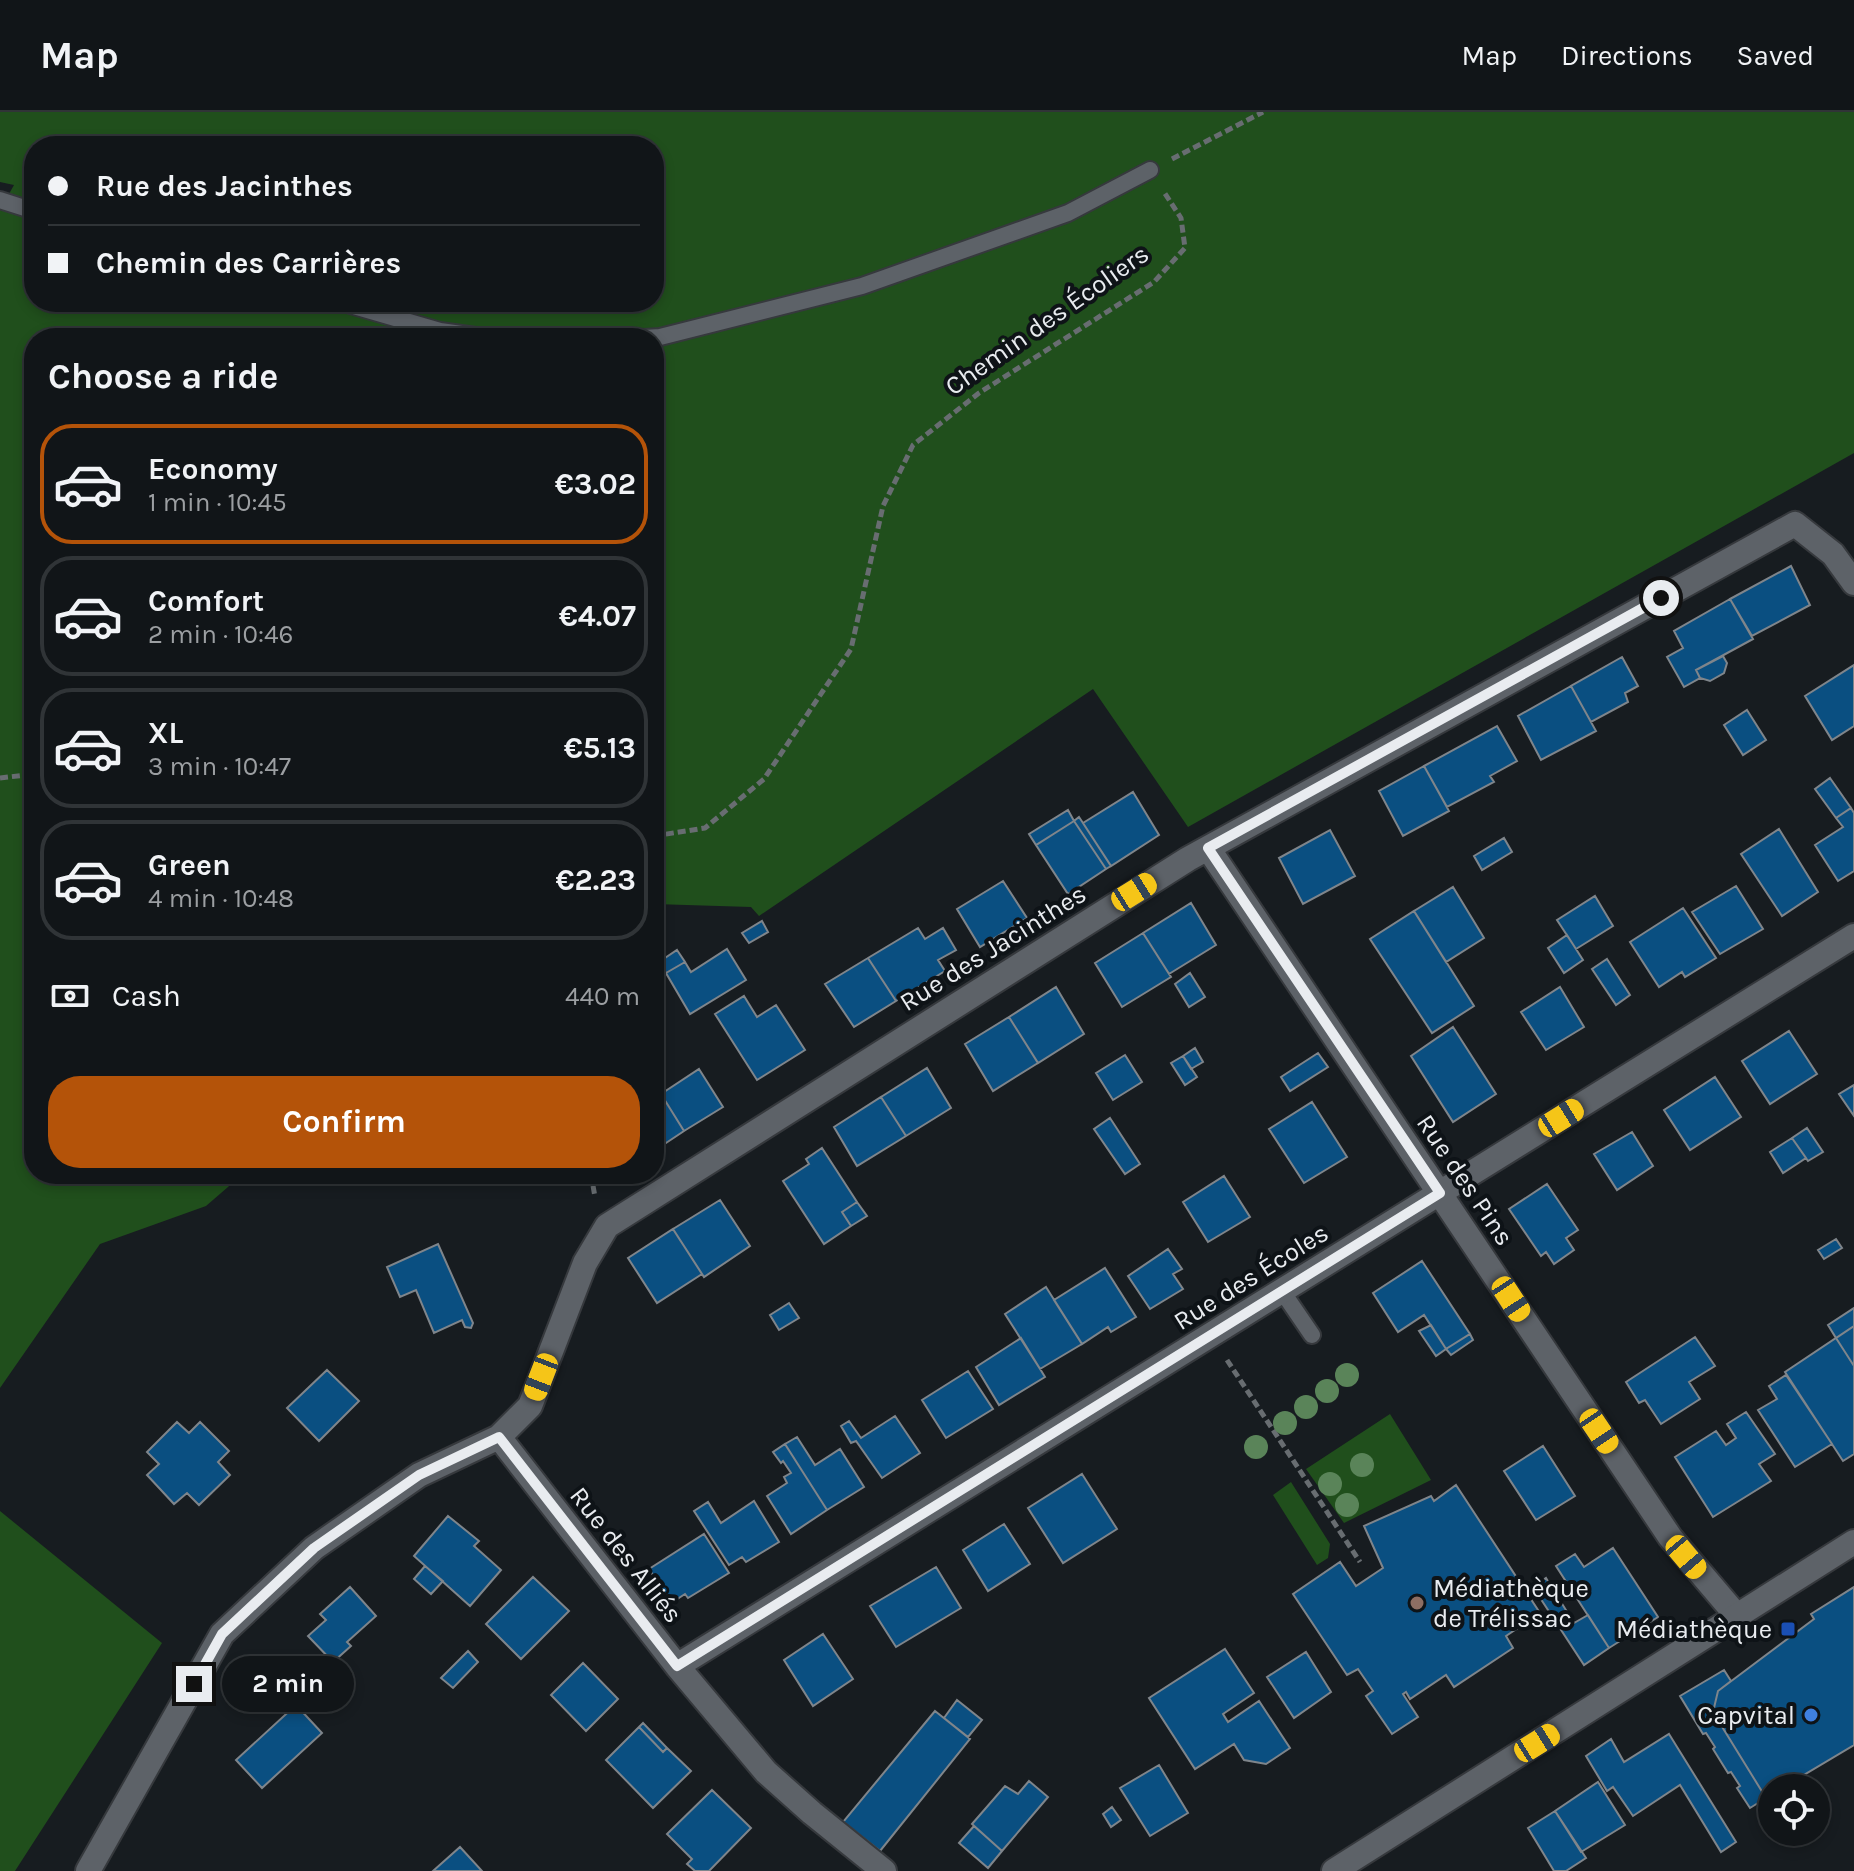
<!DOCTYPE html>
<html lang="en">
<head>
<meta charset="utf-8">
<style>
	body { margin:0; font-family:Karla,sans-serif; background:#1e2225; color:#f1f3f6; height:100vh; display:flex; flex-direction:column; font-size:30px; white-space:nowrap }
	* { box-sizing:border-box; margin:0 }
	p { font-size:26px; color:#9c9fa2 }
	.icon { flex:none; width:44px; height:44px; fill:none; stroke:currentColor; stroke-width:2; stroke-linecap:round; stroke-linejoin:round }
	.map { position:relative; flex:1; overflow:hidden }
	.details { position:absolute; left:24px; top:216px; width:640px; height:856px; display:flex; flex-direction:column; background:#111518; border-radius:32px; box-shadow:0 4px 12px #0003,0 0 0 2px #303437 }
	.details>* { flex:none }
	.top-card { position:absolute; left:24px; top:24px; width:640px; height:176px; border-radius:32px; box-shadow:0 4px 12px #0003,0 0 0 2px #303437; display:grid; align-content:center; height:176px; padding:0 24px; background:#111518 }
	.controls { position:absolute; left:1758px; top:1662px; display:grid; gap:16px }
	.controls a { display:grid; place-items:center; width:72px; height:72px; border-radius:50%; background:#111518; box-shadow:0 4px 12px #0003,0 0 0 2px #303437; font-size:40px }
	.end { position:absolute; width:36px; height:36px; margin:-18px; border:10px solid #e9ecf0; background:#111; box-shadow:0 0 0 4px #111 }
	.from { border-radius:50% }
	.bubble { position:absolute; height:56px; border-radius:28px; background:#111518; box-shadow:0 4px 12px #0003,0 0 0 2px #303437; font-size:26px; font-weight:700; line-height:56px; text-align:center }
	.car { position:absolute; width:24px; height:48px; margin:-24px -12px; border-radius:10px; box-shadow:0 0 6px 2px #0007; background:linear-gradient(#f5c518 24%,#345 0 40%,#f5c518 0 76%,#345 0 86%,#f5c518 0) }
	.top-card b { display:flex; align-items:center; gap:28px; height:76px; font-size:30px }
	.top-card b+b { border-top:2px solid #303437 }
	.top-card i { width:20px; height:20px; background:#f1f3f6 }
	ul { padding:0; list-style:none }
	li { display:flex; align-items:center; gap:24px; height:120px; margin:0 16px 12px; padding:0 8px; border:4px solid #303437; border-radius:32px }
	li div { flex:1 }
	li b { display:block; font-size:30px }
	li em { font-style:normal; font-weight:700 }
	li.current { border-color:#b45309 }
	li>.icon { width:72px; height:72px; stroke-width:1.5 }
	h2 { padding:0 24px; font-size:36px; line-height:96px }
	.pay { display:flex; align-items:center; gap:20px; height:88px; padding:0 24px; font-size:30px }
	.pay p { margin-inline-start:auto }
	.action { display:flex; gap:16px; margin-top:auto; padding:16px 24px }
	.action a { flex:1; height:92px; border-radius:32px; background:#b45309; color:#fff; font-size:32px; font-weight:700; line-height:92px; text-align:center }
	header { display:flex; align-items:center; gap:48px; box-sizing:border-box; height:112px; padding:0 40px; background:#111518; border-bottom:2px solid #303437 }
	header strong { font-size:38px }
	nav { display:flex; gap:44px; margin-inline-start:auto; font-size:28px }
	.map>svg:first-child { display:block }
</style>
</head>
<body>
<header>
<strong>Map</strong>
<nav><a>Map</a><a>Directions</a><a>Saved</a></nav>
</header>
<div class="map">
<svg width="1854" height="1759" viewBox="0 0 1854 1759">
	<rect width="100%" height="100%" fill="#171c20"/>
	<path fill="#204f1c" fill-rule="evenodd" d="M0,0H1854V341L1188,715L1093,577L759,804L751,795L654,792V226H34V1062H243L206,1094L100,1132L0,1276V98L14,73L0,70ZM34,34H654V190H34Z
		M1390,1302L1431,1368L1344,1411L1306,1357Z
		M1291,1370L1330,1432L1328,1446L1317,1453L1273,1383Z
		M0,1399L162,1531L15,1759H0Z"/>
	<path fill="#0a4f81" stroke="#7f858b" stroke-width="2" d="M1791,454L1810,493L1752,524L1730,487Z
		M1730,487L1753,527L1696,558L1700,566L1684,575L1667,545L1683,536L1674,519Z
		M1723,544L1727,551L1724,561L1710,569L1700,566L1696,558Z
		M1622,545L1638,574L1625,581L1628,590L1591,610L1571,574Z
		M1854,553V614L1832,628L1805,584Z
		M1571,574L1596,619L1541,648L1518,604Z
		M1747,598L1766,628L1743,643L1724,613Z
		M1497,614L1517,649L1490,664L1494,670L1447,695L1424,654Z
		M1424,654L1449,699L1403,724L1379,679Z
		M1830,666L1851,696L1836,706L1815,677Z
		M1133,680L1159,723L1111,754L1083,711Z
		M1851,696L1854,701V759L1838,769L1815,733L1843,715L1836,706Z
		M1068,698L1074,709L1036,733L1029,722Z
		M1079,705L1083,711L1111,754L1106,757L1074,709Z
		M1074,709L1106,757L1068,782L1036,733Z
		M1779,717L1818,780L1782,804L1741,742Z
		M1330,718L1355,764L1303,792L1279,746Z
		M1504,726L1512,740L1482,758L1474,744Z
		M1003,769L1027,806L980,835L957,797Z
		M1736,774L1763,817L1720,842L1692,800Z
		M1453,775L1484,826L1446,850L1414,799Z
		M1595,784L1613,814L1576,837L1557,808Z
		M1191,791L1216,833L1169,862L1143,821Z
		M1683,796L1716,846L1685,865L1682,860L1659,875L1630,830Z
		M1414,799L1474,894L1432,921L1370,827Z
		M762,809L768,820L749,831L742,821Z
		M918,816L925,827L943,816L956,838L938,848L945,859L896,889L868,846Z
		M1143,821L1171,865L1122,895L1095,851Z
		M1567,823L1583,848L1564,861L1548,836Z
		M727,837L746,868L690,902L666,861L685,850L691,860Z
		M677,838L685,850L666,861L659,850Z
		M868,846L896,889L854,915L825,872Z
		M1607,847L1630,883L1616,893L1592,857Z
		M1190,861L1205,885L1189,895L1175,872Z
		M1056,875L1084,922L1038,951L1009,905Z
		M1560,875L1584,915L1546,938L1521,900Z
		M744,884L757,905L776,893L805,938L757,968L715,902Z
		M1009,905L1038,951L993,979L965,932Z
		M1453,915L1496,982L1453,1010L1411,944Z
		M1789,919L1817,962L1770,992L1742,949Z
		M1195,936L1203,950L1191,957L1183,944Z
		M1318,941L1328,955L1290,979L1281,965Z
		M1125,943L1142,970L1113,988L1096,961Z
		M1183,944L1197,965L1185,973L1171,951Z
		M927,956L951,996L906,1024L881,985Z
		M699,957L723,995L684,1019L661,982Z
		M1715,965L1741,1005L1690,1038L1664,998Z
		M1854,973V1004L1839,982Z
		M661,982L684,1019L654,1039V986Z
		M881,985L906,1024L857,1054L834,1015Z
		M1312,990L1347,1045L1304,1071L1269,1017Z
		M1110,1006L1140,1052L1125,1062L1094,1017Z
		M1807,1016L1823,1040L1808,1049L1792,1026Z
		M1632,1020L1653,1054L1617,1078L1594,1042Z
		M1792,1026L1806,1046L1783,1061L1770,1040Z
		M822,1036L857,1090L842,1100L851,1114L824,1132L783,1069L809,1052L806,1047Z
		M1224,1064L1250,1105L1208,1130L1183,1090Z
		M1547,1072L1578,1118L1566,1126L1574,1138L1554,1152L1546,1140L1541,1144L1509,1097Z
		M720,1088L750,1134L704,1165L673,1117Z
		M857,1090L867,1104L851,1114L842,1100Z
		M673,1117L702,1162L657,1191L628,1146Z
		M1836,1127L1842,1136L1824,1147L1818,1138Z
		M438,1132L473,1211L471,1216L465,1215L462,1208L434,1221L416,1178L400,1185L387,1155Z
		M1168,1137L1182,1157L1173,1162L1183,1177L1150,1197L1128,1164Z
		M1422,1149L1470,1222L1446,1237L1424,1203L1398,1220L1373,1181Z
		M1105,1156L1136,1205L1111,1220L1108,1215L1082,1232L1054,1188Z
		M1046,1175L1082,1232L1040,1257L1005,1202Z
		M789,1191L799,1206L779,1218L770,1203Z
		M1854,1196V1214L1836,1226L1828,1213Z
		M1431,1213L1446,1237L1436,1244L1419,1219Z
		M1854,1214V1254L1836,1226Z
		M1470,1222L1473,1228L1451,1243L1446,1237Z
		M1695,1225L1715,1254L1689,1270L1700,1287L1661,1312L1645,1288L1639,1291L1626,1270Z
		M1021,1226L1045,1265L999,1293L976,1255Z
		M1836,1226L1854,1254V1342L1843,1349L1785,1260Z
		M327,1258L359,1289L319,1329L287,1296Z
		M968,1259L993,1297L946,1326L922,1288Z
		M1786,1263L1832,1332L1795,1355L1758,1298L1777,1287L1769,1274Z
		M1746,1300L1775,1342L1759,1352L1771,1369L1713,1405L1675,1345L1716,1319L1726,1333L1736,1326L1727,1312Z
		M895,1304L920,1341L882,1366L856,1329L851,1331L841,1314L849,1309L861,1326Z
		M177,1310L189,1321L200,1310L229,1339L218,1350L230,1363L199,1393L187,1381L174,1392L147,1363L159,1352L147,1340Z
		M797,1325L815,1353L840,1337L864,1375L827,1398L785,1332Z
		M785,1332L827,1398L791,1422L767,1384L787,1371L784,1365L791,1361L783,1349L781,1351L773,1340Z
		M1543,1334L1575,1384L1536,1408L1504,1359Z
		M1082,1362L1117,1417L1063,1451L1028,1396Z
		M1456,1373L1540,1501L1506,1524L1513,1536L1454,1575L1446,1563L1410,1587L1406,1580L1403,1582L1418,1605L1392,1622L1366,1584L1373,1579L1358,1557L1347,1563L1293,1482L1340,1450L1356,1474L1383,1456L1364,1414L1431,1384L1434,1389Z
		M754,1389L779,1430L746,1450L742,1445L729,1453L694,1399L708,1390L721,1411Z
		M448,1404L479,1429L474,1434L501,1458L470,1494L414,1444Z
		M1004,1412L1030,1452L988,1479L963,1438Z
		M704,1422L729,1461L688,1486L685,1482L671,1491L649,1457Z
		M1613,1436L1658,1505L1609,1536L1556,1454L1575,1442L1584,1455Z
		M425,1454L443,1469L431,1482L414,1467Z
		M936,1455L961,1496L896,1535L870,1494Z
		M533,1465L569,1499L521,1547L486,1512Z
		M1546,1466L1574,1511L1588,1503L1609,1536L1584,1553L1533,1475Z
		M350,1475L376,1504L347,1530L351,1534L333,1550L308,1524L326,1508L320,1502Z
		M1854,1475V1633L1782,1676H1772V1682L1766,1686L1713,1600L1718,1579L1814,1507L1811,1502Z
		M823,1522L853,1567L813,1594L784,1548Z
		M1225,1537L1254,1581L1223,1602L1228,1610L1259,1589L1290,1636L1266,1652L1244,1648L1234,1632L1195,1657L1149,1586Z
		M468,1539L478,1550L453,1576L441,1566Z
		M1306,1540L1331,1580L1294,1606L1267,1565Z
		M583,1551L618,1587L586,1619L551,1583Z
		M1724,1558L1731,1569L1718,1579L1713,1600L1766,1686L1750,1696L1737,1676L1740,1674L1731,1660L1728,1661L1713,1637L1715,1635L1706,1621L1703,1622L1680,1584Z
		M957,1588L982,1608L968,1625L944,1606Z
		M296,1593L322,1621L262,1676L236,1648Z
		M935,1599L970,1627L880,1739L843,1710Z
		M643,1611L667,1636L663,1640L639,1615Z
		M639,1615L663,1640L667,1636L691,1659L653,1696L606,1648Z
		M1669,1622L1736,1730L1721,1740L1680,1673L1633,1704L1613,1675L1607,1679L1586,1644L1611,1627L1624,1650Z
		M1159,1653L1188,1701L1150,1724L1120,1676Z
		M1029,1669L1048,1685L1002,1739L972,1712L1005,1674L1018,1682Z
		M1598,1670L1625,1713L1581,1740L1555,1699Z
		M712,1678L751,1716L709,1759H695L687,1752L692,1747L667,1722Z
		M1112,1695L1121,1708L1111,1715L1103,1702Z
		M1555,1699L1586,1746L1566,1759H1554L1528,1716Z
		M974,1714L1002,1739L988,1756L959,1731Z
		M460,1735L482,1759H433Z"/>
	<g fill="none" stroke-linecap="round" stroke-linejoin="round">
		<defs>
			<path id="lane" d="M0,88L34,99
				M340,190L440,219L490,226
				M644,226L660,225L862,174L1068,101L1150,58
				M1282,1179L1312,1223"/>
			<path id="street" d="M1208,736L1670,1425L1737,1504
				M499,1325L677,1554L766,1660L812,1701L884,1759
				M677,1554L1854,824
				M88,1759L222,1522L314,1436L419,1363L499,1325L530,1294L585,1151L607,1114L1188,747L1795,412L1833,442L1854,471"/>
			<path id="secondary" d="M1334,1759L1854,1430"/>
		</defs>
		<use href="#lane" stroke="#36393d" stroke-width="20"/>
		<use href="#street" stroke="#36393d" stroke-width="28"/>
		<use href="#secondary" stroke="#36393d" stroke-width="28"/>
		<path stroke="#686d71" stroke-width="5" stroke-dasharray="8 4" stroke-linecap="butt" d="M1172,47L1263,0
			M0,666L26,663L34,657
			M654,724L705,716L764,667L851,537L883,394L913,333L979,281L1154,170L1185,136L1181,106L1164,80
			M591,1062L595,1085
			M1227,1248L1360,1450"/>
		<use href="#lane" stroke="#5d6268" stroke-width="16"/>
		<use href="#street" stroke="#5d6268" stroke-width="24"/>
		<use href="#secondary" stroke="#5d6268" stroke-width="24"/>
	</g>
	<g fill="#5a8459">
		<circle cx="1347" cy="1263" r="12"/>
		<circle cx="1327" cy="1279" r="12"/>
		<circle cx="1306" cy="1295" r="12"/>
		<circle cx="1285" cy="1311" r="12"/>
		<circle cx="1256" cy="1335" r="12"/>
		<circle cx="1362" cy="1353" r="12"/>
		<circle cx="1330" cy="1372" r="12"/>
		<circle cx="1347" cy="1393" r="12"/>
	</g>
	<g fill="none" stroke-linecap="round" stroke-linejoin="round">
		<path stroke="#e9ecf0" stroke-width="10" d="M194,1572L222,1522L314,1436L419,1363L499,1325L677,1554L1440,1081L1208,736L1661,486"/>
	</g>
	<circle fill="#8d6e63" stroke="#0e1317" stroke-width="3" cx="1417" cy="1491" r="8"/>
	<rect fill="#1a4fb4" stroke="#0e1317" stroke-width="3" x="1780" y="1509" width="16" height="16" rx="4"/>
	<circle fill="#3f7fe0" stroke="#0e1317" stroke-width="3" cx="1811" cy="1603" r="8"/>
	<g text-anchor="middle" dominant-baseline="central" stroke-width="8" stroke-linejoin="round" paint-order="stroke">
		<g font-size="26" fill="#e9ecf0" stroke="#0e1317">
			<text transform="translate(1047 208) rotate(-35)">Chemin des Écoliers</text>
			<text transform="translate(993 836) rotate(-32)">Rue des Jacinthes</text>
			<text transform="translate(1465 1068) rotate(56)">Rue des Pins</text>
			<text transform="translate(1251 1165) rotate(-32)">Rue des Écoles</text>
			<text transform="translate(626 1443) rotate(52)">Rue des Alliés</text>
		</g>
		<g font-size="26" fill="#e9ecf0" stroke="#0e1317" text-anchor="end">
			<text x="1433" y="1476" text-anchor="start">Médiathèque<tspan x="1433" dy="30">de Trélissac</tspan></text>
			<text x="1772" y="1517">Médiathèque</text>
			<text x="1795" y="1603">Capvital</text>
		</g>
	</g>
</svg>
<div class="controls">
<a><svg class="icon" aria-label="locate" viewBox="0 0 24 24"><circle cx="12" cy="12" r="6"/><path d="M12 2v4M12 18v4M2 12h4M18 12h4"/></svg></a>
</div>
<i class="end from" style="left:1661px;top:486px"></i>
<i class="end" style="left:194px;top:1572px"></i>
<div class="bubble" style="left:222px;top:1544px;width:132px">2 min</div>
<i class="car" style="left:1134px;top:780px;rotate:58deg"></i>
<i class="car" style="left:1561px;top:1006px;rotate:58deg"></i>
<i class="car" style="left:1511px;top:1187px;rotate:147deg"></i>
<i class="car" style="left:541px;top:1265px;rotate:201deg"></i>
<i class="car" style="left:1599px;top:1319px;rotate:146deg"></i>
<i class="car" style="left:1686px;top:1445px;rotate:140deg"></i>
<i class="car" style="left:1537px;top:1631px;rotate:58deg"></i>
<div class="top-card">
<b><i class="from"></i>Rue des Jacinthes</b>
<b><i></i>Chemin des Carrières</b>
</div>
<section class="details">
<h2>Choose a ride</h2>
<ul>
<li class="current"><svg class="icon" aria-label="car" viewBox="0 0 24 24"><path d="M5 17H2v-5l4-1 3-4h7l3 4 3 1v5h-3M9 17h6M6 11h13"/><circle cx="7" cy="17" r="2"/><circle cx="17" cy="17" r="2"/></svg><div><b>Economy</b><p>1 min · 10:45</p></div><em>€3.02</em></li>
<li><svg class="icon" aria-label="car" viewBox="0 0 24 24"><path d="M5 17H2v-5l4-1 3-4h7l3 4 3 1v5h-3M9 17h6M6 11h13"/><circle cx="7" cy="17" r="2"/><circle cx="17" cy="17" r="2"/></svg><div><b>Comfort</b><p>2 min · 10:46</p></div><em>€4.07</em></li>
<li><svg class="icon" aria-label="car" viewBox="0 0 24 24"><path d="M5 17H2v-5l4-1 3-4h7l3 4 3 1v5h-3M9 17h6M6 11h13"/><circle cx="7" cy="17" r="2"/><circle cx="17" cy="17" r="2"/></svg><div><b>XL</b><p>3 min · 10:47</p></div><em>€5.13</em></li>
<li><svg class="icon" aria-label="car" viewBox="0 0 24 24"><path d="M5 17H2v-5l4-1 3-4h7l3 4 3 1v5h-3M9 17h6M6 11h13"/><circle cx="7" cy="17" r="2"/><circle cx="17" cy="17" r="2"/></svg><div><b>Green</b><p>4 min · 10:48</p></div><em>€2.23</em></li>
</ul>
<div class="pay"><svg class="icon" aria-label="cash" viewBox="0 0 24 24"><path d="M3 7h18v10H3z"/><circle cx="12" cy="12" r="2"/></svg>Cash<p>440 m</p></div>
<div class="action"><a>Confirm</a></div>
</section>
</div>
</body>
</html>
